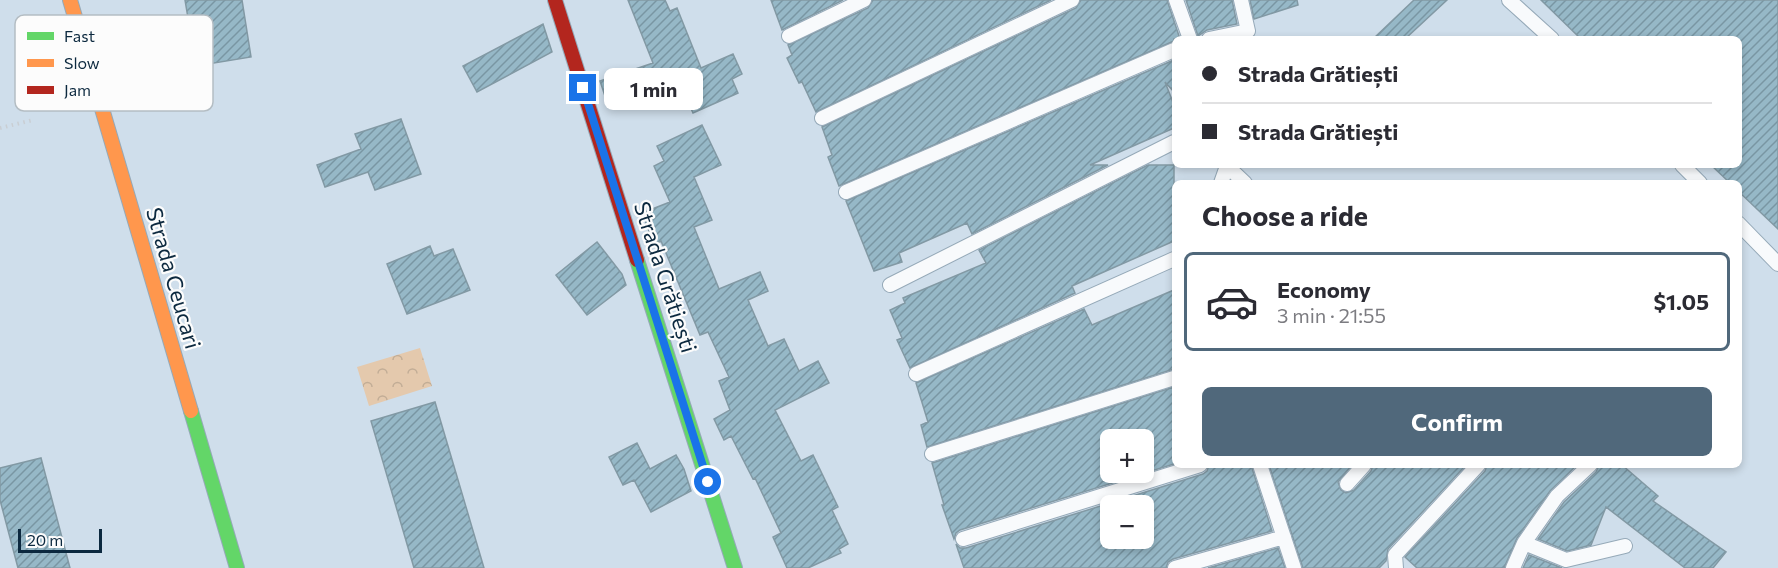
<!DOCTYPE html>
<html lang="en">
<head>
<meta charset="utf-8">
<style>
	body { margin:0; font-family:Commissioner,sans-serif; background:#f2f2f3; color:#2b2b33; height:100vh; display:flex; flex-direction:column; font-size:22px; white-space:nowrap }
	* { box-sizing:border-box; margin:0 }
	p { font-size:20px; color:#7c7c81 }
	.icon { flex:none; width:33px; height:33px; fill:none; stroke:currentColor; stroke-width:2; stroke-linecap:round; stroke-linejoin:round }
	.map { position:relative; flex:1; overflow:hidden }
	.panel { position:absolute; left:1172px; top:180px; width:570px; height:288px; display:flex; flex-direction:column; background:#fff; border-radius:9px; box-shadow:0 3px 9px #0003 }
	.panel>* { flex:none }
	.banner { position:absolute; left:1172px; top:36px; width:570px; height:132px; border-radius:9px; box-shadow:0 3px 9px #0003; display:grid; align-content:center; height:132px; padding:0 30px; background:#fff }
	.tools { position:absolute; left:1100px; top:429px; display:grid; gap:12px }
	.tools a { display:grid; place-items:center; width:54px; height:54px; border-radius:9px; background:#fff; box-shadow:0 3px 9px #0003; font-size:30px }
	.scale { position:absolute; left:18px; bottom:15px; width:84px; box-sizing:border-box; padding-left:6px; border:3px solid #0c293f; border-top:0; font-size:16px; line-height:21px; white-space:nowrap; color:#0c293f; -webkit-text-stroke:4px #fcfcfc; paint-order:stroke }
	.end { position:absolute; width:27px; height:27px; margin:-14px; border:8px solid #1a73e8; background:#fff; box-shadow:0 0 0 3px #fff }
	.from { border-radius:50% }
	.bubble { position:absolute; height:42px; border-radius:9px; background:#fff; box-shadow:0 3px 9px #0003; font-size:20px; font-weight:700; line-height:42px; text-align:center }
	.banner b { display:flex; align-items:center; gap:21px; height:57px; font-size:22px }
	.banner b+b { border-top:2px solid #e1e1e2 }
	.banner i { width:15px; height:15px; background:#2b2b33 }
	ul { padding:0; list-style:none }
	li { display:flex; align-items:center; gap:18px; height:99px; margin:0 12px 9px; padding:0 18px; border:3px solid transparent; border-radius:9px }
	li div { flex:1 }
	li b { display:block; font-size:22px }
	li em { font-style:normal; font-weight:700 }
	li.current { border-color:#50687b }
	li>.icon { width:54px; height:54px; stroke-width:1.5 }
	h2 { padding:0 30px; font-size:27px; line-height:72px }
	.cta { display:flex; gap:12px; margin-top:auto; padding:12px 30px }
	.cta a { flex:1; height:69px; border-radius:9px; background:#50687b; color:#fff; font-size:24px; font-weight:700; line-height:69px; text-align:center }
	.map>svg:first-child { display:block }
</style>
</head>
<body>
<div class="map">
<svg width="1778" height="568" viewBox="0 0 1778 568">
	<defs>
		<pattern id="forest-crowns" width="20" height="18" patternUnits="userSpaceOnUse" patternTransform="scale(1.5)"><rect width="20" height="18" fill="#e4c9ad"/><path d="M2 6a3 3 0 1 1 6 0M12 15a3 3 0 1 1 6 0" fill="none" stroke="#c2ad96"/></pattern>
		<pattern id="building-hatch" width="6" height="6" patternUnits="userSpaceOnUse" patternTransform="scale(1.5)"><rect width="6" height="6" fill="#96b8c7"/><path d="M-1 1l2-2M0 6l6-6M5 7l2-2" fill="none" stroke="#7996a3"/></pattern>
	</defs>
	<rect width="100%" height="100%" fill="#cfdeeb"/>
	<path fill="url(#forest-crowns)" d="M420,348L432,386L369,406L357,367Z"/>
	<path fill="url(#building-hatch)" stroke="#8299a4" stroke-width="1.5" fill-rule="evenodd" d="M185,0H242L251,57L196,66Z
		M628,0H665L670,11L677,8L701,68L733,54L742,74L732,79L738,93L693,113L679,81L608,105L600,81L653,63Z
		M771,0H843L782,30Z
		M873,0H1051L816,112L802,82L799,83L787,58L792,55L788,45L868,8Z
		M1081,0H1167L1180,39H1174V41L839,186L828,157L832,155L822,127L1076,8Z
		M1186,0H1232L1237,24L1207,30L1198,36Z
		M1250,0H1297L1298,5L1254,19Z
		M1414,0H1447L1405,39H1373Z
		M1541,0H1778V229L1738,191V183H1730L1711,165H1738V39H1581Z
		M543,24L552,52L477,92L463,66Z
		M1174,60V92L1165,82L1174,105V128L1090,165H1108L972,234L967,223L899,253L902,262L874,271L846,201Z
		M401,119L421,174L375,190L368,172L325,187L317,165L361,149L355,134Z
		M702,125L721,165L694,177L712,220L694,227L719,289L760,272L768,291L748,300L768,346L784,339L799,371L818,361L829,383L775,410L801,461L813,455L838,507L832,510L848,544L839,549L841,553L808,568H787L773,537L781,533L755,478L753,479L731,436L724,440L714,419L730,410L719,381L729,377L708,332L700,335L661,241L654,244L642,213L670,202L654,166L664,161L657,146Z
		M1148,165H1174V241L1072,286L1075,293L910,368L897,340L902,338L890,310L905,303L903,298L986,263L979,250Z
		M597,242L622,274L626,285L587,315L556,275Z
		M430,246L434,256L453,249L470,290L407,314L387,264Z
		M1174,290V369L927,447L921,425L928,422L916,383L1084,309L1092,325Z
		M1174,387V464L960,530L956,533L954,539L942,505H944L932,463ZM1110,440H1143V472H1110Z
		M435,402L484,568H414L371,421Z
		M637,443L650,469L676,455L684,469L691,491L651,512L634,480L623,485L609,457Z
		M41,458L70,568H18L0,500V468Z
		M1209,465H1251L1272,531L1173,559L1168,562L1166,568H964L956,544L960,548H966L1203,474L1207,471ZM1110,506H1143V538H1110Z
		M1269,465H1352L1338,482L1341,490L1346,493L1354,490L1371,471L1373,465H1466L1388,549L1386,561L1379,568H1303Z
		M1487,465H1577L1550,491L1517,538L1504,568H1417L1405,557L1485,471Z
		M1599,465H1622L1658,496L1653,501L1726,552L1713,568H1685L1606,507L1591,545L1567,551L1538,539L1564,502L1596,472Z
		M1278,548L1285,568H1208Z
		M1529,555L1562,568H1523Z"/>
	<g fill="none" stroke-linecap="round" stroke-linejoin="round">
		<defs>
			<path id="lane" d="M1176,0L1190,39
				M1509,0L1552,39
				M789,36L864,0
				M1209,39L1248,31L1241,0
				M822,118L1072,0
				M1226,165L1245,183
				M1682,165L1700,183
				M1221,183L1227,166
				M846,192L1174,50
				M1738,223L1778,264
				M890,285L1174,142
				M916,374L1174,259
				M932,454L1174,378
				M1260,465L1294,568
				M1347,484L1364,465
				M963,539L1200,465
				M1524,543L1557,496L1590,465
				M1175,568L1284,537
				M1396,568L1395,555L1478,465
				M1513,568L1524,543L1566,560L1625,546"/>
			<path id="fast" d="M637,260L735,568
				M191,411L237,568"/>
			<path id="slow" d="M70,0L191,411"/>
			<path id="jam" d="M555,0L637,260"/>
		</defs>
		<use href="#lane" stroke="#95a9b8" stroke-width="16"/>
		<use href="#fast" stroke="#95a9b8" stroke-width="16"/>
		<use href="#slow" stroke="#95a9b8" stroke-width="16"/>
		<use href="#jam" stroke="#95a9b8" stroke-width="16"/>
		<path stroke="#c9ced3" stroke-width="4" stroke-dasharray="1.5 4.5" stroke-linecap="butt" d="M0,128L33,120"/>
		<use href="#lane" stroke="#f8fafc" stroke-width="14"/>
		<use href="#fast" stroke="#63d668" stroke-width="14"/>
		<use href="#slow" stroke="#ff974d" stroke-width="14"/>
		<use href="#jam" stroke="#b3261e" stroke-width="14"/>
	</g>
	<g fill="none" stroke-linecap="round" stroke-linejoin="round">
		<path stroke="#1a73e8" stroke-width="8" d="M583,88L708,482"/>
	</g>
	<g text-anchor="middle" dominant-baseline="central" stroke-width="4.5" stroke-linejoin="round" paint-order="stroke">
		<g font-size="22" fill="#0c293f" stroke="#fcfcfc">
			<text transform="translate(666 277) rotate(72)">Strada Grătiești</text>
			<text transform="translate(174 278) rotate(74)">Strada Ceucari</text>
		</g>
	</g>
	<rect x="15" y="15" width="198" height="96" rx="9" fill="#fcfcfc" stroke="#b4bdc3" stroke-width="1.5"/>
	<rect x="27" y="32" width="27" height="8" fill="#63d668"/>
	<rect x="27" y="59" width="27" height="8" fill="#ff974d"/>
	<rect x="27" y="86" width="27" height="8" fill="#b3261e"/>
	<g font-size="16" fill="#0c293f">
		<text x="64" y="42">Fast</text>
		<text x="64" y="69">Slow</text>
		<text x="64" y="96">Jam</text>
	</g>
</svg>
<div class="tools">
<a>+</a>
<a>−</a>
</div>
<div class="scale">20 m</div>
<i class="end from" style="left:708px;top:482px"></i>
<i class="end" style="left:583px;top:88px"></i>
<div class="bubble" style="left:604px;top:68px;width:99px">1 min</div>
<div class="banner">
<b><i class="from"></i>Strada Grătiești</b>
<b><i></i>Strada Grătiești</b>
</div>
<section class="panel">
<h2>Choose a ride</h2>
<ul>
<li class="current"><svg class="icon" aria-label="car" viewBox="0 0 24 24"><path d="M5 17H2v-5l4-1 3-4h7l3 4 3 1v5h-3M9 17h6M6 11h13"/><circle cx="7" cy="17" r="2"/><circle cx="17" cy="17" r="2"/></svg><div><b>Economy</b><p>3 min · 21:55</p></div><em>$1.05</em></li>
</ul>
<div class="cta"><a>Confirm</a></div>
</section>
</div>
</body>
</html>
